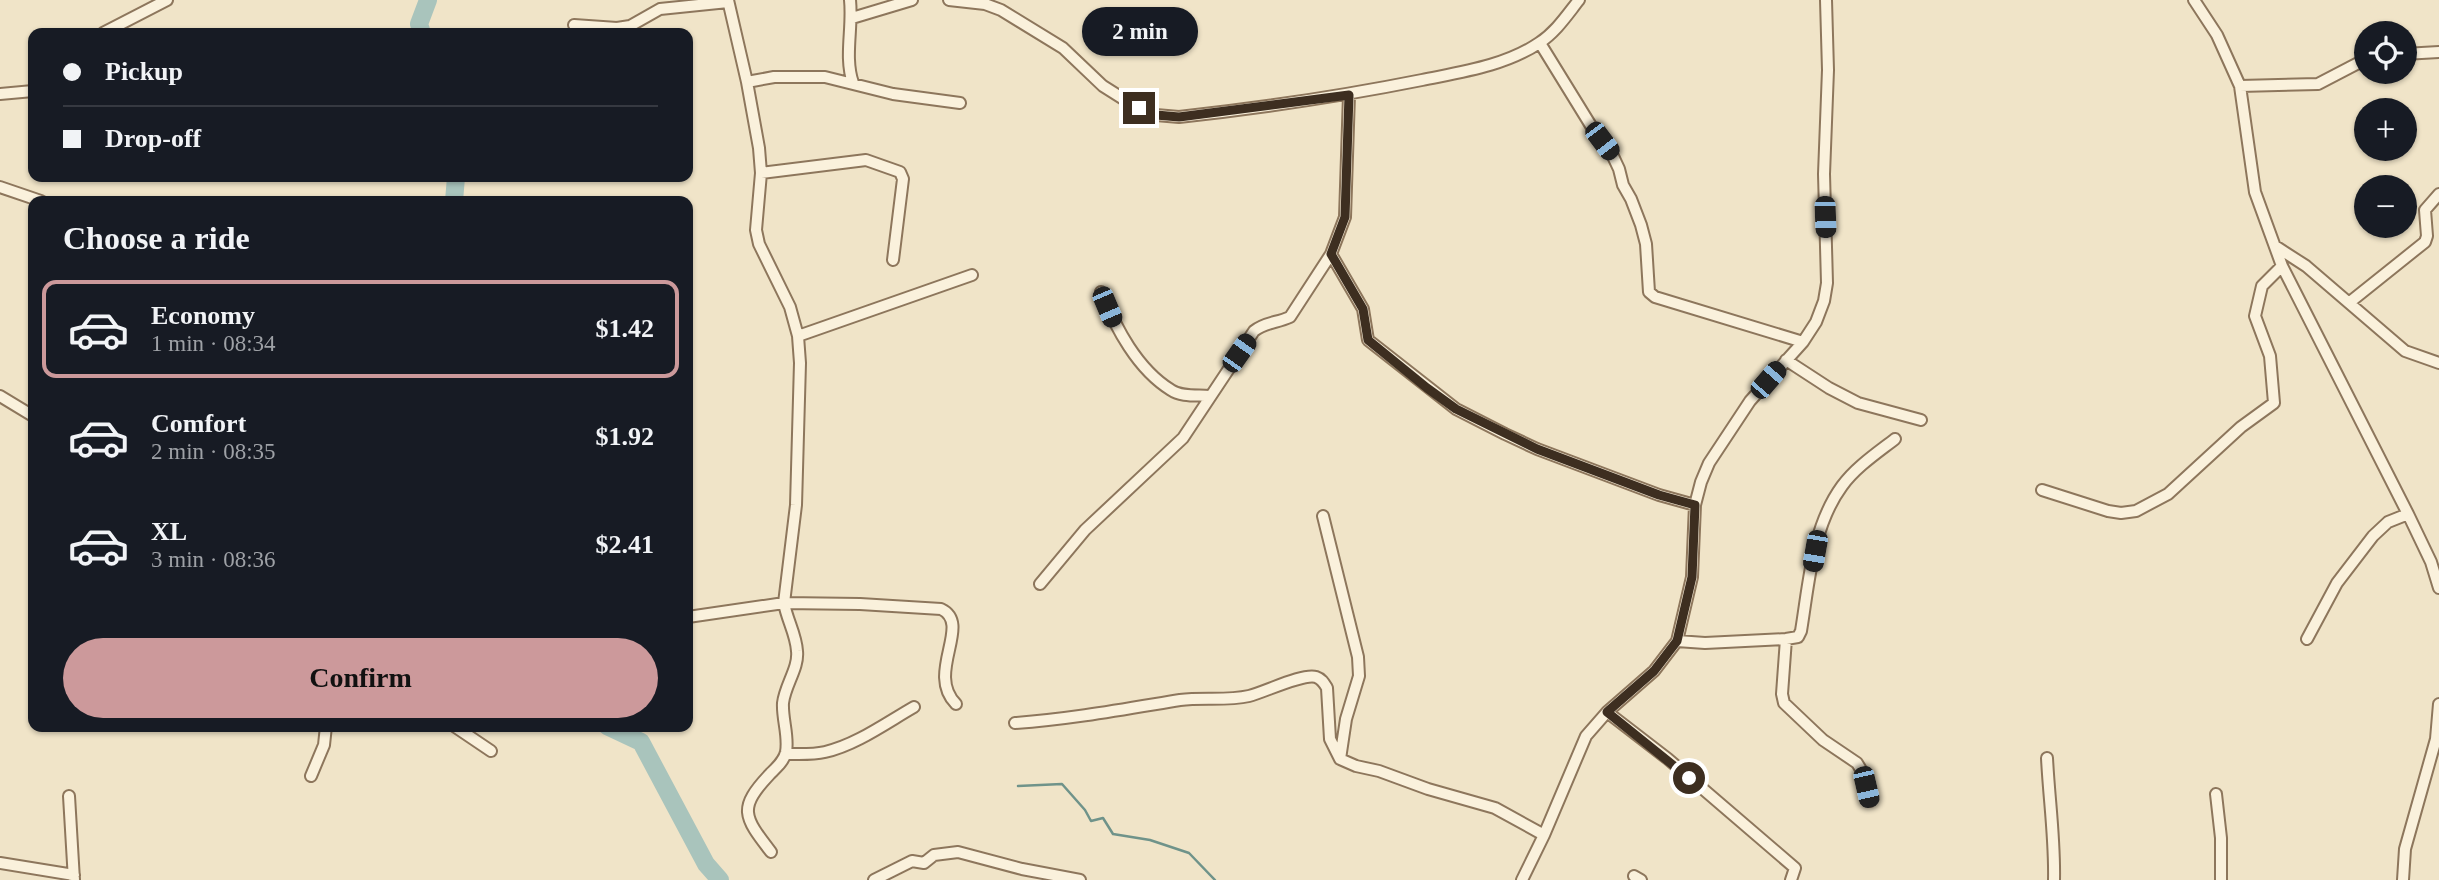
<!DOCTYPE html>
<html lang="en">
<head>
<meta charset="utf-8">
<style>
	body { margin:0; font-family:Georgia,serif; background:#20242c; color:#f1f3f6; height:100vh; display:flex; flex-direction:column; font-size:26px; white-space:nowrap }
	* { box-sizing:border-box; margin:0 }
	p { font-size:23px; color:#9ea1a6 }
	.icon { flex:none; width:38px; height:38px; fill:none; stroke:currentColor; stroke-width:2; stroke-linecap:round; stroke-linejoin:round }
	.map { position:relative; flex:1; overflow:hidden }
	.drawer { position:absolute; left:28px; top:196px; width:665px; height:536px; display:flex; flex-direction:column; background:#171b24; border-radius:14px; box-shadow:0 2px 5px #0004 }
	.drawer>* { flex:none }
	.banner { position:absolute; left:28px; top:28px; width:665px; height:154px; border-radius:14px; box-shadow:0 2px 5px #0004; display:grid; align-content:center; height:154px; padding:0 35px; background:#171b24 }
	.fabs { position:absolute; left:2354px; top:21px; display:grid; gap:14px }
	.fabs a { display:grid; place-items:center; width:63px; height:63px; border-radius:50%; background:#171b24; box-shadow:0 2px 5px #0004; font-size:35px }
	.end { position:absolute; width:32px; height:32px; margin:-16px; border:9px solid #3d2e20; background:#fff; box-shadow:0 0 0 4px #fff }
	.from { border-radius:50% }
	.bubble { position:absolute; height:49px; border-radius:24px; background:#171b24; box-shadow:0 2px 5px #0004; font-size:23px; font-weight:700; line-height:49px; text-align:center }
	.car { position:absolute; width:21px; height:42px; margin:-21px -10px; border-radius:9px; box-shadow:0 0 5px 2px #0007; background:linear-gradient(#222 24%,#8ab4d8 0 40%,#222 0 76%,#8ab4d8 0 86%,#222 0) }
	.banner b { display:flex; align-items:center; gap:24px; height:66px; font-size:26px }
	.banner b+b { border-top:2px solid #363941 }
	.banner i { width:18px; height:18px; background:#f1f3f6 }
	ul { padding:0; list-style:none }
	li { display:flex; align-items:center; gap:21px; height:98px; margin:0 14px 10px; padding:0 21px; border:4px solid transparent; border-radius:14px }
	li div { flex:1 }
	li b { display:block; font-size:26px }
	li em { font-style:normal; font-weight:700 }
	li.active { border-color:#cc999b }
	li>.icon { width:63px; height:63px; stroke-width:1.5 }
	h2 { padding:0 35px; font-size:32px; line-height:84px }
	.button { display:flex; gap:14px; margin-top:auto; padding:14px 35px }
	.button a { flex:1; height:80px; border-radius:42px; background:#cc999b; color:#111; font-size:28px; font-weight:700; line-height:80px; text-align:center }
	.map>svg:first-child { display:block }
</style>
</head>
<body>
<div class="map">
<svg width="2439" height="880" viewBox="0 0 2439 880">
	<rect width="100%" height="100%" fill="#f0e4c8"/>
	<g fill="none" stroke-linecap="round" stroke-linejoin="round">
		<path stroke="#6f938a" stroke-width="2.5" d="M1018,786L1062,784L1085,810L1091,821L1103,818L1113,834L1150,840L1189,853L1215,880"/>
		<path stroke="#a9c4bc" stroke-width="18" d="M422,33L419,24L428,0
			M454,201L456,177
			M607,726L641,742L706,864L720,880"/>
		<defs>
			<path id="street" d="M728,0L747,82L759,148L761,173L756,230L759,244L790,307L798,336L800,363L796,505L784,603C787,620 796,634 797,651C799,668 785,685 783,703C782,719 789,736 786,752C784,761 777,767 770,774C738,808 743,816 771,852
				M850,0C853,28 844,57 853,83
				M949,0L985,4L1001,10L1063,48L1103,86L1122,98L1156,115L1179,117C1261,108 1342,96 1422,80C1461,72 1505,66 1539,43C1556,32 1567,15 1579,0
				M2194,0L2217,35L2240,86L2255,192L2282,266L2408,514L2431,562L2439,588
				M852,18L912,0
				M574,25L617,28L630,26L660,9L728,2
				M103,33L167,0
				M1540,43L1593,129L1611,152L1619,169L1623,185L1631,199L1641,225L1646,244L1649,292L1655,297L1803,342
				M2404,54L2439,52
				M747,82L774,77H825L893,94L960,103
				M2240,86L2318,84L2366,59
				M0,94L33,91
				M761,173L866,160L900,172L903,179L893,260
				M0,187L41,201
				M2275,246L2306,266L2405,351L2439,363
				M1331,254L1363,309L1368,340L1456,409L1505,434L1537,449L1659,495L1695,505
				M1101,292C1116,328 1137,369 1171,390C1181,397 1197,395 1209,396
				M2350,302L2425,242L2427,236L2425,210L2439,194
				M798,336L972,275
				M1786,360L1829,388L1858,403L1921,420
				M0,396L33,416
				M2042,490L2108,511L2121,513L2136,511L2168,494L2241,427L2274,403L2270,356L2255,316L2262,286L2282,266
				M1323,516L1358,657L1359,676L1346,719L1340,759
				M1040,584L1085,530L1183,438L1254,331C1265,322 1277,323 1290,317L1331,254L1345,217L1349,95
				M688,617L784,603L860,604L941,609C973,624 925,673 956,704
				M1786,639L1782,694L1784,703L1823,740L1857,763L1863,773L1870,801
				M2307,639L2337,583L2373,536L2388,522L2408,514
				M1677,641L1705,643L1786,639L1798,637L1801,631C1809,583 1812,527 1842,486C1856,467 1877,453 1895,439
				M1607,712L1668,759L1795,868L1791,880
				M1015,723C1071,719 1125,709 1180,700C1203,697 1227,701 1249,696C1265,692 1303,673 1316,677C1322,679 1324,683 1327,688L1330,739L1340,759L1356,766L1379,771L1428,789L1495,808L1544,835
				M454,726L491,751
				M786,754C799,754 812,755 825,752C856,745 886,723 914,707
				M2047,758C2049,799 2055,839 2054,880
				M311,776L324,745L326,726
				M2216,794L2221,838V880
				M69,796L74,880
				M0,863L74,875
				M1634,876L1641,880
				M874,880L912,861L924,863L934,855L958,852L1022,869L1080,880
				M1522,880L1544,835L1586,736L1607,712L1654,671L1677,641L1692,577L1695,505L1701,482L1709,463L1750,401L1803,342L1816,322L1824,301L1827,283L1824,174L1828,70L1826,0
				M2403,880L2405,849L2436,739L2439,704"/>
		</defs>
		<use href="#street" stroke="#8d765c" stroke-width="14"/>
		<use href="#street" stroke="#faf1dc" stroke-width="10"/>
	</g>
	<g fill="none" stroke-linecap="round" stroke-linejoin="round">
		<path stroke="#3d2e20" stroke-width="9" d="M1139,108L1156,115L1179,117L1349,95L1345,217L1331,254L1363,309L1368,340L1427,388L1456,409L1537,449L1659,495L1695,505L1692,577L1677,641L1654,671L1607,712L1689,778"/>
	</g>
</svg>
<div class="fabs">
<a><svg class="icon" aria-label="locate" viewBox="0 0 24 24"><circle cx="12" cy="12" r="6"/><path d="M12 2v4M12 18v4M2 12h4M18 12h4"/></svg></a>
<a>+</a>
<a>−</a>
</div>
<i class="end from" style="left:1689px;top:778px"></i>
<i class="end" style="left:1139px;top:108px"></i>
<div class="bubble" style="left:1082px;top:7px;width:116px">2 min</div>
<i class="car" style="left:1602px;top:141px;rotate:143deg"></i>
<i class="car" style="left:1825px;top:217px;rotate:178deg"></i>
<i class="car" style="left:1107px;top:307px;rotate:157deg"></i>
<i class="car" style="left:1239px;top:353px;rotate:35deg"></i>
<i class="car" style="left:1768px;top:380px;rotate:41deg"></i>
<i class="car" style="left:1815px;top:551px;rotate:190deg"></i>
<i class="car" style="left:1866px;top:787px;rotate:167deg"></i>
<div class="banner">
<b><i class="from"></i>Pickup</b>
<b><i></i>Drop-off</b>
</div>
<section class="drawer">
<h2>Choose a ride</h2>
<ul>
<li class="active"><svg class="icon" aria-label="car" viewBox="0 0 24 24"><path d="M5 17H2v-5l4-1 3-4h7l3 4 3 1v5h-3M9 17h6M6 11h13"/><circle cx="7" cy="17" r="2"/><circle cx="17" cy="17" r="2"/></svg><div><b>Economy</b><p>1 min · 08:34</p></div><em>$1.42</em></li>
<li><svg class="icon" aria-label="car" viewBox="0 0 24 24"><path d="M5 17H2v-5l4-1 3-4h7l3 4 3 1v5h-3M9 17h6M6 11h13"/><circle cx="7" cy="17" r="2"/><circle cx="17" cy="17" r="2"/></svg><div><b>Comfort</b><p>2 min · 08:35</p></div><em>$1.92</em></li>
<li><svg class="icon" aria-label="car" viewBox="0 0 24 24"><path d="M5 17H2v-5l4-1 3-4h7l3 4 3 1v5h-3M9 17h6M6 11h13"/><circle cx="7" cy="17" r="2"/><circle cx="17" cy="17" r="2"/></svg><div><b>XL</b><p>3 min · 08:36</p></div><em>$2.41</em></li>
</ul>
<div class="button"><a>Confirm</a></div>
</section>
</div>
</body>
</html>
